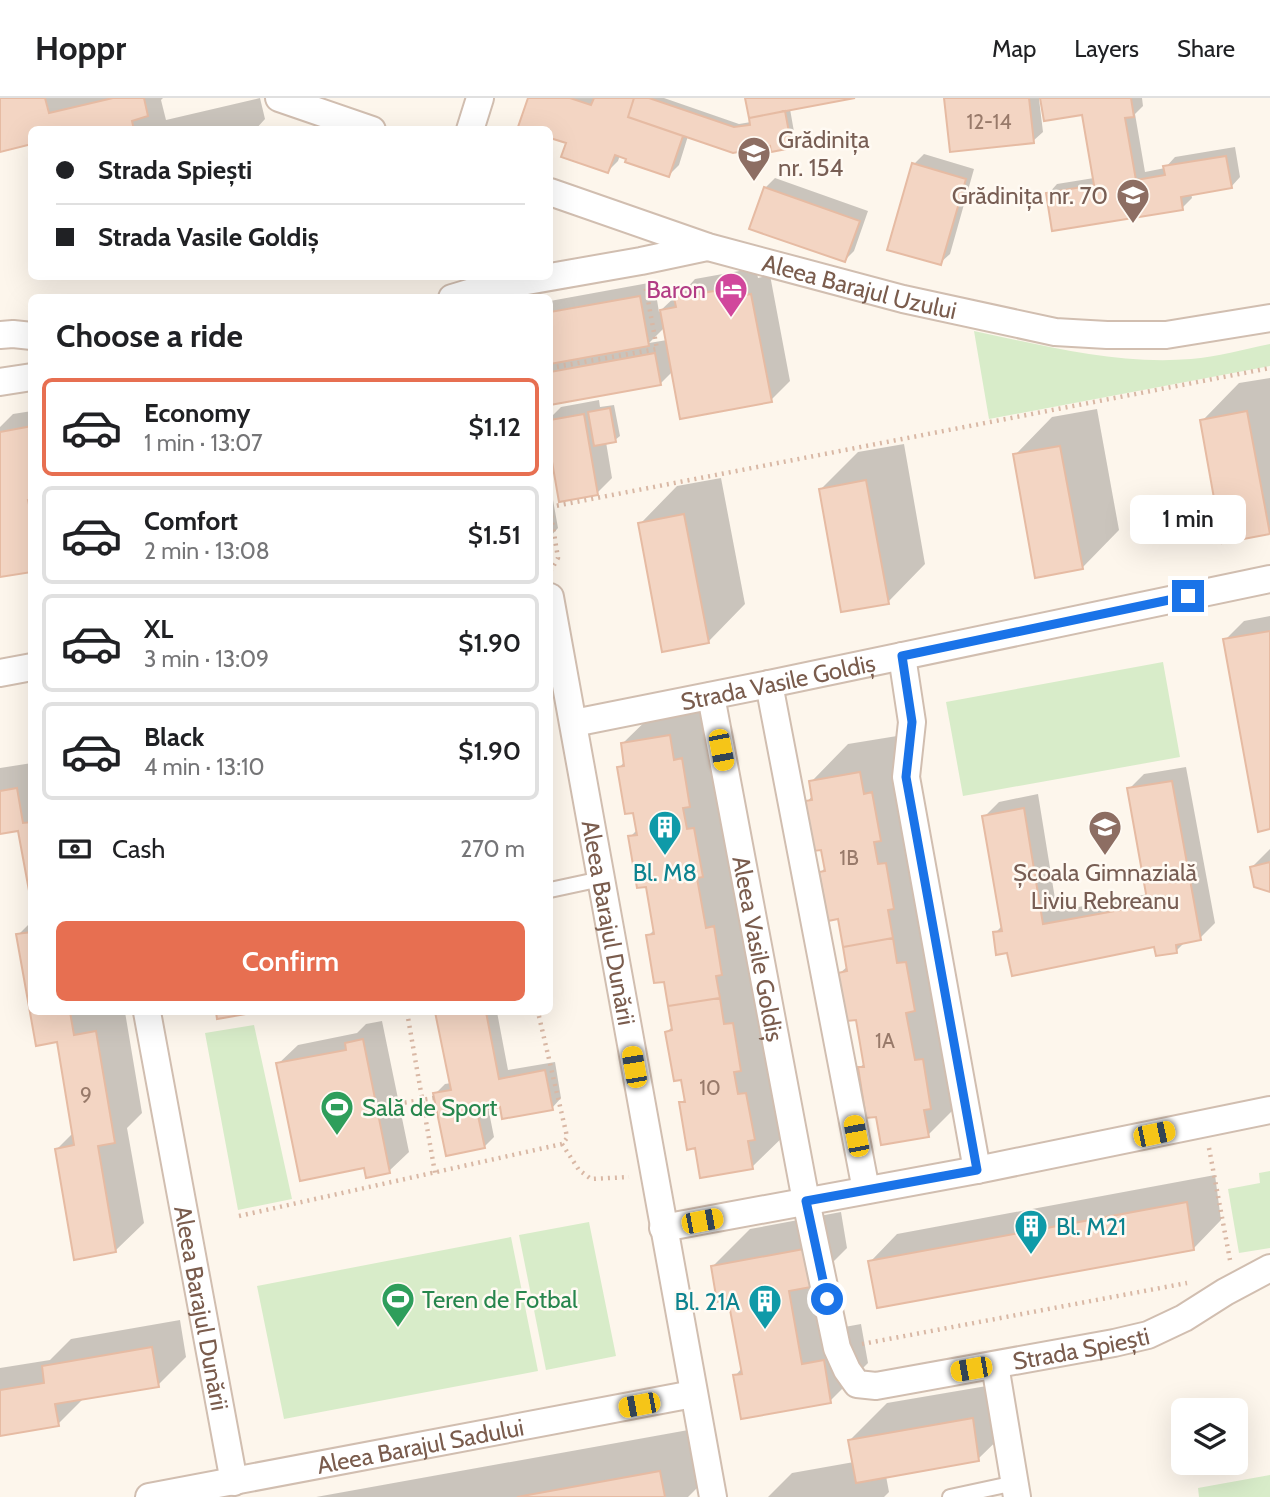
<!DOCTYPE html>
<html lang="en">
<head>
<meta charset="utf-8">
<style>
	body { margin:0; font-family:Cabin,sans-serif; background:#f2f2f2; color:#202124; height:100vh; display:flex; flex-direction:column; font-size:26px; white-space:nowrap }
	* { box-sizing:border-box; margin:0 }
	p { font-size:23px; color:#757577 }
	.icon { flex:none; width:38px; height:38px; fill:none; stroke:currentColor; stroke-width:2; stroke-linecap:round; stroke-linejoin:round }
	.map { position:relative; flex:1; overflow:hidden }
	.sheet { position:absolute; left:28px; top:196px; width:525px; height:721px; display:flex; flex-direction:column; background:#fff; border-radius:10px; box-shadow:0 7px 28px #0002 }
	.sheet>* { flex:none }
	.banner { position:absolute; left:28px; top:28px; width:525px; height:154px; border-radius:10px; box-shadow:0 7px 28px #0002; display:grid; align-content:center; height:154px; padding:0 28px; background:#fff }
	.buttons { position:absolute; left:1171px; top:1300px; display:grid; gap:14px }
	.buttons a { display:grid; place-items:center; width:77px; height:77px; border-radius:10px; background:#fff; box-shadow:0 7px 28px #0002; font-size:35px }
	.end { position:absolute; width:32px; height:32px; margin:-16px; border:9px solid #1a73e8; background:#fff; box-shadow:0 0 0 4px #fff }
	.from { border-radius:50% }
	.bubble { position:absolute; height:49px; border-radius:10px; background:#fff; box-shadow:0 7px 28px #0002; font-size:23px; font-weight:600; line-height:49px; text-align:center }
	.car { position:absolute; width:21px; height:42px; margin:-21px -10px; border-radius:9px; box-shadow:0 0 5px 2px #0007; background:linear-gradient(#f5c518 24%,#345 0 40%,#f5c518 0 76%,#345 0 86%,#f5c518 0) }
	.banner b { display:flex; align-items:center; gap:24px; height:66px; font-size:26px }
	.banner b+b { border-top:2px solid #e0e0e0 }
	.banner i { width:18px; height:18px; background:#202124 }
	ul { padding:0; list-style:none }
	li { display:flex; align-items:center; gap:21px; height:98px; margin:0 14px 10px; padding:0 14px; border:4px solid #e0e0e0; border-radius:10px }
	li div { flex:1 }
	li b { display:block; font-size:26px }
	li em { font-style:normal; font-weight:600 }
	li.active { border-color:#e76f51 }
	li>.icon { width:63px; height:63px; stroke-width:1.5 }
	h2 { padding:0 28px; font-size:32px; line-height:84px }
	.pay { display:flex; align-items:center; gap:18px; height:77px; padding:0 28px; font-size:26px }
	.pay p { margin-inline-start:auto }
	.action { display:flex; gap:14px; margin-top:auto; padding:14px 28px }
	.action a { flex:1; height:80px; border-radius:10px; background:#e76f51; color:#fff; font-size:28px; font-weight:600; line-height:80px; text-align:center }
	header { display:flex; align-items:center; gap:42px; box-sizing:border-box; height:98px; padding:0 35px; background:#fff; border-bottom:2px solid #e0e0e0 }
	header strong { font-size:33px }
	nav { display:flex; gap:38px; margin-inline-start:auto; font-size:24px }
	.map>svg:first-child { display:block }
</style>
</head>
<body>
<header>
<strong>Hoppr</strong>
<nav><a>Map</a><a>Layers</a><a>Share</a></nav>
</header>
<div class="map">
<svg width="1270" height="1399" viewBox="0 0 1270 1399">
	<rect width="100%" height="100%" fill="#fdf6ec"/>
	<path fill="#d8ecc9" d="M974,233C1045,248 1118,267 1191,261C1217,259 1244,251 1270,246V268L989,321Z
		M1163,564L1180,659L963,698L946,604Z
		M254,927L292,1101L238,1112L205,935Z
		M1270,1073V1150L1239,1155L1228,1091L1260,1085L1259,1075Z
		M589,1124L616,1258L546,1272L519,1137Z
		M511,1139L538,1273L284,1321L257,1188Z
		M1270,1377V1399H1199L1198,1390Z"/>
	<path fill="#0003" fill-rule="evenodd" d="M0,0H163L161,2L166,22L260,0L265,21L255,32H32L0,52Z
		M530,0H664L739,26L751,24L746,0H846L790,11L796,45L792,49L688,38L679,67L669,77L620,57L618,63L608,73L568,44L550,38V32Z
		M946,0H1142L1143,8L1135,16L1145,74L1165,70L1175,59L1235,49L1240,79L1231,89L1191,95L1192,100L1182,110L1048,96L1057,86L1094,80L1084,15L1042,1H1039L1043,34L1033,43Z
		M924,56L974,71L950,156L940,165L914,66Z
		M775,80L868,113L854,153L845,162L765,90Z
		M756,170L758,180L770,177L790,283L771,302L673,273L660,286L550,306V203L654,184L659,214L681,193L685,192L695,181ZM665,229L667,242L649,245Z
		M1270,280V434L1269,435L1202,323L1239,285Z
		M599,302L600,309L614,307L620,338L615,342L606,344L612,380L597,395L560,402L550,342V320L561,309Z
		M1097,311L1119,432L1082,470L1015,357L1052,319Z
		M32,313V472L0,478V329L13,316Z
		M904,346L925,466L888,504L821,391L858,354Z
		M721,380L745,506L708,544L640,426L677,388Z
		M550,385L558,430L550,439Z
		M1270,518V730L1225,542L1244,523Z
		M707,600L790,1032L752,1069L697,1048L681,1005L686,1000L667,934L673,928L665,882L648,838L655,831L647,787L630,739L638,731L635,713L619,670L625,663L622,646L660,609Z
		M897,638L966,999L928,1037L877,1017L859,970L865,965L857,920L840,875L848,868L839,819L821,774L826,769L822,750L807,704L813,697L811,684L848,646Z
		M32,665V799L20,731L0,734V670Z
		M1186,669L1215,825L1200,840L1186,843L1176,853L1156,847L1008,853L995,835L1003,827L984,719L999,704L1038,696L1057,813L1148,796L1129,691L1144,676Z
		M1270,751V792L1252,769Z
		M32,823V914H125L142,1015L127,1030L144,1125L116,1152L56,1052L74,1034L58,942L37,946L18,837Z
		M437,914H497L508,972L555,964L561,1000L552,1010L501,1007L488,1009L494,1039L484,1049L435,996L445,986L451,985Z
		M382,923L409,1054L389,1073L366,1067L278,966L298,947L357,935L366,926Z
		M1215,1077L1221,1122L1194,1150L870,1164L897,1136Z
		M841,1114L847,1150L828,1169L839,1230L861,1226L868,1265L830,1303L735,1278L742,1270L729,1199L713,1168L750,1131Z
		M180,1222L186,1259L158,1287L85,1299L58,1326L0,1336V1270L50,1262L71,1241Z
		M1010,1284L1016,1324L978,1361L886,1378L889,1394L884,1399H768L792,1375L854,1364L850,1342L887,1305Z
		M705,1329L713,1374L688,1399H316Z"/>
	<path fill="#f3d5c3" stroke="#e6bba3" stroke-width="2" d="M0,0H45L49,15L113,0H144L148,18L132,23L134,32H32V46L0,54Z
		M528,0H570L591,7L594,0H634L628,19L683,38L669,79L625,64L626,61L615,57L608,75L561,59L566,45L550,40V32H525L518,29Z
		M634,0H649L734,29L750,27L749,20L785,13L792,50L771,54L770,48L733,55L628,19Z
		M745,0H855L749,20Z
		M944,0H1029L1034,45L950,54Z
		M1040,0H1131L1134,19L1125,20L1136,82L1165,77L1163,68L1226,58L1232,90L1181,99L1183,112L1052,133L1046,95L1094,87L1082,17L1044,23Z
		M912,65L966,81L941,167L887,152Z
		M764,89L860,123L845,164L749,131Z
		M737,189L739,198L751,196L772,304L680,321L660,212L676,209L674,200Z
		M640,198L649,248L550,266V214Z
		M655,255L661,287L550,307V274Z
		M610,310L616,344L594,348L588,314Z
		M1247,313L1270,436L1222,445L1200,322Z
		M584,316L598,397L559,404L550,352V322Z
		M32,328V401L28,402L32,421V474L0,479V334Z
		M1060,348L1083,471L1035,480L1013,356Z
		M866,382L889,506L841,514L819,391Z
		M684,416L709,545L662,554L638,425Z
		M1270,533V731L1258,734L1223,541Z
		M670,637L674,662L682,660L690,709L683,710L687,731L694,730L703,779L697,780L706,830L714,828L722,877L716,878L720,900L668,908L664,884L654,885L646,837L654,836L646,789L637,790L628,738L637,737L633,715L625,716L617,669L624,668L621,645Z
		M860,674L864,696L872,694L881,743L874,744L878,766L886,765L894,811L888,812L893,840L843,849L838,821L828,823L819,774L825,773L821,752L813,753L805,703L812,702L809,683Z
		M1172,683L1201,842L1176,847L1177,855L1156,858L1154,849L1012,878L1007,855L996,857L993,834L1002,833L982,718L1024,710L1043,826L1148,807L1127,690Z
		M17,690L23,725L32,724V809L18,733L0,736V693Z
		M1270,764V794L1254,789L1250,769Z
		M32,834V914H70L74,937L96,933L115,1045L98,1048L116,1154L74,1162L55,1051L74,1047L57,944L36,948L16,836Z
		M893,840L897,865L906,864L915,913L906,915L915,962L923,961L931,1011L924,1012L929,1039L881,1047L876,1019L866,1020L858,969H864L856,922L847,923L838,875L847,873L843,849Z
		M720,900L724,926L733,925L741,973L734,974L738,996L746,995L755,1042L748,1043L753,1071L700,1080L695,1050L687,1052L679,1004H685L681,982L674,983L665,934L672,932L668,908Z
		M216,914H258L217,921Z
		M435,914H486L499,981L545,972L553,1012L502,1021L500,1009L477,1013L485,1050L446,1058L433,995L451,992Z
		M363,941L390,1075L366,1080L364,1070L300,1083L276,965L346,952L345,945Z
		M1187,1104L1194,1152L877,1210L868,1163Z
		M804,1151L811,1189L789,1193L802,1266L824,1262L831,1305L741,1321L733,1277L742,1276L728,1201L717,1204L711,1168Z
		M152,1249L159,1289L55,1306L59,1328L0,1338V1292L44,1285L42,1268Z
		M973,1320L979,1363L856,1385L848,1342Z
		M660,1373L665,1399H517Z"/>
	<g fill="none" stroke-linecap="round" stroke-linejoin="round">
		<defs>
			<path id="lane" d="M550,792L601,781
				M950,1399L1015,1385"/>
			<g id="street">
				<path d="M279,0L372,32"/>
				<path d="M470,32L480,0"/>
				<path id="s1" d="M550,94L708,149L903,201L1055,234L1107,237H1166L1270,220"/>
				<path d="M452,200L482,191L641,163L707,149"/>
				<path d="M0,237L13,236L32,238"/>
				<path d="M0,284L32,279"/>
				<path id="s2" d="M550,499L713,1399"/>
				<path d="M902,558L912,624L906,679L977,1072"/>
				<path d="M0,575L32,569"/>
				<path d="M769,586L866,1092"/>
				<path id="s3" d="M711,598L806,1103L837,1250L847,1272L857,1286L876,1288L1114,1245L1148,1237L1184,1220L1225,1194L1270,1170"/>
				<path id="s4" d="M574,625L769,586L1270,481"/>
				<path id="s5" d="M147,914L234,1384"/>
				<path d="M663,1130L977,1072L1270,1012"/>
				<path d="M995,1267L1017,1399"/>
				<path id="s6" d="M149,1399L693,1296"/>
			</g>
		</defs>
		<use href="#lane" stroke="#d1beb0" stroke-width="18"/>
		<use href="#street" stroke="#d1beb0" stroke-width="30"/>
		<path stroke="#d9b8a5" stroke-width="4.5" stroke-dasharray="2 5" stroke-linecap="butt" d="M550,270L657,251L645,186
			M550,409L1270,270
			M550,411L558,460L550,474
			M407,914L435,1075
			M377,1009L434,1000
			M562,1046L579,1072L591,1081L629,1079
			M1209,1050L1230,1162
			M239,1118L562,1046L567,1040L566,1034L538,914
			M862,1246L1187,1185"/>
		<use href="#lane" stroke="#fff" stroke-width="14"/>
		<use href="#street" stroke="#fff" stroke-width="26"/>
	</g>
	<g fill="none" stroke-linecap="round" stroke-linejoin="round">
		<path stroke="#1a73e8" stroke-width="9" d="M827,1201L806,1103L977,1072L906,679L912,624L902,558L1188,498"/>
	</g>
	<defs>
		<symbol id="school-pin" viewBox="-11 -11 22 30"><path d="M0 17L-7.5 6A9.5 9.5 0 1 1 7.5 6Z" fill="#8d6e63" stroke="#fffaf3"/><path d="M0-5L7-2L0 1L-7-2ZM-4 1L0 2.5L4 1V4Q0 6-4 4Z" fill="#fff"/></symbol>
		<symbol id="hotel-pin" viewBox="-11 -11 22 30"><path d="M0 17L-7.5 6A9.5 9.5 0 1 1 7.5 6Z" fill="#d1479c" stroke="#fffaf3"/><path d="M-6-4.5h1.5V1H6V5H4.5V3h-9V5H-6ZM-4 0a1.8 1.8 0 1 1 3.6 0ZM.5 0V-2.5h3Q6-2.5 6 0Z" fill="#fff"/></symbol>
		<symbol id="building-pin" viewBox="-11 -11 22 30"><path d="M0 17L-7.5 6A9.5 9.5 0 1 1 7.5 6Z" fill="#0f9aa8" stroke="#fffaf3"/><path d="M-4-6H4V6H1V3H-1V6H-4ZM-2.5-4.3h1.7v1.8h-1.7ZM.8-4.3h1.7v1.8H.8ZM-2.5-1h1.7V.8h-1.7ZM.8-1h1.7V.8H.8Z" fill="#fff"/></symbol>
		<symbol id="stadium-pin" viewBox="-11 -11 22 30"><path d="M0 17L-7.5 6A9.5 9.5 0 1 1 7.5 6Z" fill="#2e9e5b" stroke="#fffaf3"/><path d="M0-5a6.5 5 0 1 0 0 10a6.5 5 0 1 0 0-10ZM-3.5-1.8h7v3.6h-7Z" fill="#fff"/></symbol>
	</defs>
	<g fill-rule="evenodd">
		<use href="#school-pin" x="735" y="36" width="38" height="52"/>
		<use href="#school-pin" x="1114" y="78" width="38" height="52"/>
		<use href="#hotel-pin" x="712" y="172" width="38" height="52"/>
		<use href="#building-pin" x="646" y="710" width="38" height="52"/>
		<use href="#school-pin" x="1086" y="710" width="38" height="52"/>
		<use href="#stadium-pin" x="318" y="990" width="38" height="52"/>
		<use href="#building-pin" x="1012" y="1109" width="38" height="52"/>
		<use href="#stadium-pin" x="379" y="1182" width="38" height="52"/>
		<use href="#building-pin" x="746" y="1184" width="38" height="52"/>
	</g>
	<g text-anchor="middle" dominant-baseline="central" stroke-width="5" stroke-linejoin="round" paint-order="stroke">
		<g font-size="21" fill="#987a6a">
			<text x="989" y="23">12-14</text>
			<text x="849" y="759">1B</text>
			<text x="885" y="942">1A</text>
			<text x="710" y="989">10</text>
			<text x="86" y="996">9</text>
		</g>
		<g font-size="24" fill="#785e54" stroke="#fffaf3" text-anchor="start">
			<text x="778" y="41">Grădinița<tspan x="778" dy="28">nr. 154</tspan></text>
			<text x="1108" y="97" text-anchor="end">Grădinița nr. 70</text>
			<text x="1105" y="774" text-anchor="middle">Școala Gimnazială<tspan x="1105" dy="28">Liviu Rebreanu</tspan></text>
		</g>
		<g font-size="24" fill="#7a5c4d" stroke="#fffaf3">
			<text stroke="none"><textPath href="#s1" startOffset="324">Aleea Barajul Uzului</textPath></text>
			<text stroke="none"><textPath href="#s4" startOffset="208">Strada Vasile Goldiș</textPath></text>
			<text stroke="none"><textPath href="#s2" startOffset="331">Aleea Barajul Dunării</textPath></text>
			<text stroke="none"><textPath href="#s3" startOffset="257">Aleea Vasile Goldiș</textPath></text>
			<text stroke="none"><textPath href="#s5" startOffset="301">Aleea Barajul Dunării</textPath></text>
			<text stroke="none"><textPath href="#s3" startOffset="933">Strada Spiești</textPath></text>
			<text stroke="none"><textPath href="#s6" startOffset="276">Aleea Barajul Sadului</textPath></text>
		</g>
		<g font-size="24" fill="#b23c85" stroke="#fffaf3" text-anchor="end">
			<text x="706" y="191">Baron</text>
		</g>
		<g font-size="24" fill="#0d838f" stroke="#fffaf3">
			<text x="665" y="774">Bl. M8</text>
			<text x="1056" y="1128" text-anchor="start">Bl. M21</text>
			<text x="740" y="1203" text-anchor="end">Bl. 21A</text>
		</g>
		<g font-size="24" fill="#27864d" stroke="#fffaf3" text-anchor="start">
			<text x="362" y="1009">Sală de Sport</text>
			<text x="422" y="1201">Teren de Fotbal</text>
		</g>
	</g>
</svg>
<div class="buttons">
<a><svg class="icon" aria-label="layers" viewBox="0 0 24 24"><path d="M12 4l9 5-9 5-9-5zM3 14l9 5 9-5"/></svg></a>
</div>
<i class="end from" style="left:827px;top:1201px"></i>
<i class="end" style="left:1188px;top:498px"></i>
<div class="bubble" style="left:1130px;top:397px;width:116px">1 min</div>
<i class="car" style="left:721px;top:652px;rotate:169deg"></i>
<i class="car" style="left:634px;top:969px;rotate:350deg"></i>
<i class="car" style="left:1154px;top:1036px;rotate:78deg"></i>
<i class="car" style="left:856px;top:1038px;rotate:349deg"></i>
<i class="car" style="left:702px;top:1123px;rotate:79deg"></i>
<i class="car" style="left:971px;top:1271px;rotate:260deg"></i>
<i class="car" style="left:639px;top:1307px;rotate:259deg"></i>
<div class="banner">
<b><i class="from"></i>Strada Spiești</b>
<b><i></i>Strada Vasile Goldiș</b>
</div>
<section class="sheet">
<h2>Choose a ride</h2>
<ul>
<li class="active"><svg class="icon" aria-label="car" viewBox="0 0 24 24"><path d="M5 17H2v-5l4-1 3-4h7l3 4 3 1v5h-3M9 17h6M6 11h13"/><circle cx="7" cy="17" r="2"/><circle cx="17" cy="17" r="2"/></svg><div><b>Economy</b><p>1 min · 13:07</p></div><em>$1.12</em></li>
<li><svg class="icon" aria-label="car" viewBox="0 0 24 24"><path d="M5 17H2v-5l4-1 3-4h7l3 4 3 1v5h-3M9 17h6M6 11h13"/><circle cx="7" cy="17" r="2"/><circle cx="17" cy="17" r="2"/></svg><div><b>Comfort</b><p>2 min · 13:08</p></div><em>$1.51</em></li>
<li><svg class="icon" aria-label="car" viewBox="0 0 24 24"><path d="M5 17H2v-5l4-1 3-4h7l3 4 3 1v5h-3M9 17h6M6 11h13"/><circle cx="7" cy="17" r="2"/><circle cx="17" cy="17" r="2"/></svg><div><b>XL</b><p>3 min · 13:09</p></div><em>$1.90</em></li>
<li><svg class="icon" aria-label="car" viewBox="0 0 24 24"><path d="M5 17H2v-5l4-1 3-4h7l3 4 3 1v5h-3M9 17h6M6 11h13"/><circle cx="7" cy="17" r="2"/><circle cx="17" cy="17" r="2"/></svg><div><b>Black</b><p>4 min · 13:10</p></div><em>$1.90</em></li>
</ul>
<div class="pay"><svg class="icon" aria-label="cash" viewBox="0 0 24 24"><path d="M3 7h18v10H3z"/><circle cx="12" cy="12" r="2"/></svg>Cash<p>270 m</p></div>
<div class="action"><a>Confirm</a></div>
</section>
</div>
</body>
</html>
